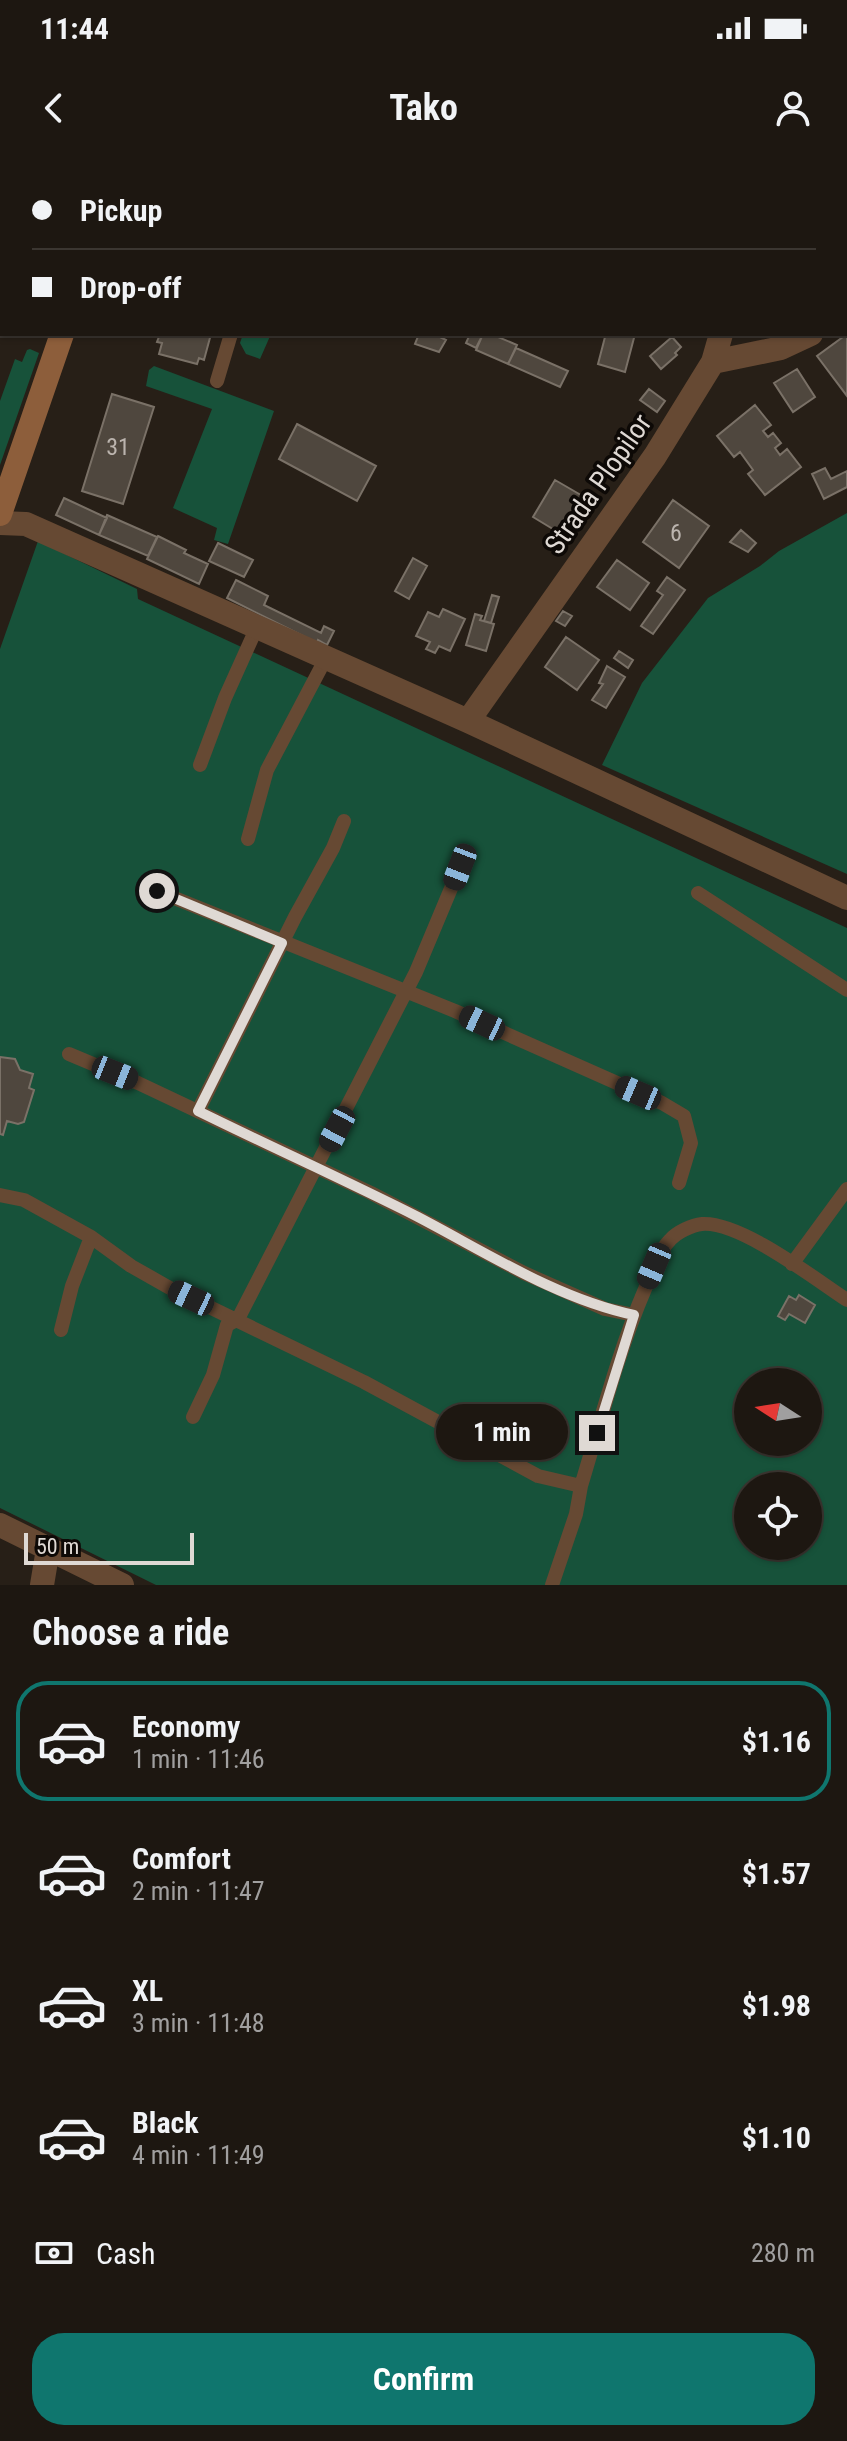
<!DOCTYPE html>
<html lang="en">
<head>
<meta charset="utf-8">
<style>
	body { margin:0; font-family:"Roboto Condensed",sans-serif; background:#25201a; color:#f1f3f6; height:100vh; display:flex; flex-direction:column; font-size:30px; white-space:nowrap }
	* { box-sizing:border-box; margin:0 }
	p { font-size:26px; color:#a09f9f }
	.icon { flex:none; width:44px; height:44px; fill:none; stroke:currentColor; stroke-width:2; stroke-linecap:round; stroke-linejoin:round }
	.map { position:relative; height:1425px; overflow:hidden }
	.side { display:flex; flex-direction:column; background:#1d1711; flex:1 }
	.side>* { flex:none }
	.hud { position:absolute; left:0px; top:0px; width:848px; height:176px; box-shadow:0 2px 6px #0004,0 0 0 2px #3b3631; display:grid; align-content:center; height:176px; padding:0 32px; background:#1d1711 }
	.needle { width:52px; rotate:282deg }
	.buttons { position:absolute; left:734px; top:1208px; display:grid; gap:16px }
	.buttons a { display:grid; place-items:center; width:88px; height:88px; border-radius:50%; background:#1d1711; box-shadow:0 2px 6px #0004,0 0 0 2px #3b3631; font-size:40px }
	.scale { position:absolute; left:24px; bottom:20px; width:170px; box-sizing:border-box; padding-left:8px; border:4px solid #dfd9d4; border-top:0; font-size:22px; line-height:28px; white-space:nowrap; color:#dfd9d4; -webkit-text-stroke:6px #0d0906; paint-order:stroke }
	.end { position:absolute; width:36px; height:36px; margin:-18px; border:10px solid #dfd9d4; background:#111; box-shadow:0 0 0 4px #111 }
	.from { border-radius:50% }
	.bubble { position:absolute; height:56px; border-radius:28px; background:#1d1711; box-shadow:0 2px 6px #0004,0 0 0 2px #3b3631; font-size:26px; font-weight:700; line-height:56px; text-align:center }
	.car { position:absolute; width:24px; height:48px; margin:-24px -12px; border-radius:10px; box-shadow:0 0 6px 2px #0007; background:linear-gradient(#222 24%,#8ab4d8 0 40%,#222 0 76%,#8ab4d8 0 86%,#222 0) }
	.hud b { display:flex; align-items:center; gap:28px; height:76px; font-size:30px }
	.hud b+b { border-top:2px solid #3b3631 }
	.hud i { width:20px; height:20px; background:#f1f3f6 }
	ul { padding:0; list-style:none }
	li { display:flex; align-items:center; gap:24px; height:120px; margin:0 16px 12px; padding:0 16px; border:4px solid transparent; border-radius:32px }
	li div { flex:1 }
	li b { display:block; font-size:30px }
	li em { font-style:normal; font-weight:700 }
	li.active { border-color:#0f766e }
	li>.icon { width:72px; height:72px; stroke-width:1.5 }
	h2 { padding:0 32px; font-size:36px; line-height:96px }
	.pay { display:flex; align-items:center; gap:20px; height:88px; padding:0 32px; font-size:30px }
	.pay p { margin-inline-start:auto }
	.action { display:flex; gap:16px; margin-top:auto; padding:16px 32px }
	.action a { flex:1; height:92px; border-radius:32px; background:#0f766e; color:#fff; font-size:32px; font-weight:700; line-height:92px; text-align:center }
	.status { display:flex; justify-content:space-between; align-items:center; height:56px; padding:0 40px; background:#1d1711; direction:ltr }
	.status svg { height:22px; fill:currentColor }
	header { display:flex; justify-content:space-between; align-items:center; height:104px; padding:0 32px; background:#1d1711; font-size:36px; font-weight:700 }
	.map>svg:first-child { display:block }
</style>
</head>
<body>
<div class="status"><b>11:44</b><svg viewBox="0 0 49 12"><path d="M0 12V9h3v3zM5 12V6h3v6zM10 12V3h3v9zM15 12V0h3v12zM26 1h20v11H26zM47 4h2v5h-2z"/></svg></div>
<header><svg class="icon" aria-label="back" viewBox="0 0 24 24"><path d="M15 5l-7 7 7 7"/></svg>Tako<svg class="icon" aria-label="person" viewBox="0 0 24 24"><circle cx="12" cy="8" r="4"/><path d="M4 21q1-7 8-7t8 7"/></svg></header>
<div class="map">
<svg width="847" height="1425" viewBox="0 0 847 1425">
	<rect width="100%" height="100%" fill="#271f17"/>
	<path fill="#17523a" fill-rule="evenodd" d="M243,174H271L260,199L246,194L240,183Z
		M30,189L39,193L0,305V241L15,199L22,202L27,190Z
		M154,206L274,251L228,384L214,380L217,368L173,348L212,249L146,226L149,210Z
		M847,353V714L602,605L642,523L708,438L760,406L779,391Z
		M38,381L137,429L138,439L847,768V1425H156L0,1348V489ZM748,1222H808V1282H748ZM748,1326H808V1386H748Z"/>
	<path fill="#4f473e" stroke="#7a7167" stroke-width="2" d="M417,0H474L417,2Z
		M743,0H847V16L846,2Z
		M0,47L2,48L0,156Z
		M160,174H211L204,200L199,198L197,204L159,194L162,183L157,182Z
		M419,174H434L446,180L439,192L415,184Z
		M470,174H483L476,188L466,183Z
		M483,174H491L517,185L508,204L476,190Z
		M599,174H635L625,212L598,204L605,177Z
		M847,174V236L817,196Z
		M672,177L681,187L675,193L677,195L661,209L650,196Z
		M516,188L568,211L560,227L508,204Z
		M797,209L815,237L793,252L774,223Z
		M649,229L665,241L657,252L640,240Z
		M112,234L154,247L123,344L82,331Z
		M755,245L771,265L763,271L768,277L773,273L781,283L775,288L780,295L787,289L801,307L765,335L748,314L753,310L740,292L734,297L717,276Z
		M297,264L376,306L357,341L279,299Z
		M825,308L831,319L847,311V327L824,339L812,314Z
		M555,320L586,338L577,353L580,355L566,377L533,357Z
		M64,338L107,358L99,375L56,355Z
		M673,340L709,366L679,408L643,382Z
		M107,355L157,377L148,396L99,375Z
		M741,370L756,383L748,392L730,382Z
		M158,376L186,390L184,393L208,404L199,424L147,399Z
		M218,383L253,400L244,417L209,401Z
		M413,398L427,406L409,439L395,431Z
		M617,400L649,423L630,450L597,427Z
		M667,417L685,430L653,474L641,466L663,435L657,431Z
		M236,420L268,436L264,445L321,473L324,466L334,471L327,485L318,480L317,483L227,438Z
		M492,435L499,437L491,463L484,461Z
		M443,449L465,459L450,491L439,486L435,493L426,489L430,482L416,476L428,452L439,457Z
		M563,451L572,456L565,466L556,461Z
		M475,454L482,456L480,460L494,464L486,491L466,485Z
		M566,477L599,500L577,530L545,507Z
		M619,491L633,500L628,508L614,498Z
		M607,506L625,517L606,548L592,540L603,524L599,523Z
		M0,897L15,899L20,910L33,914L29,928L34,930L24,962L18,964L7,961L3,975L0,974Z
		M799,1135L815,1145L805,1163L789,1154L785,1160L778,1156L789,1136L796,1140Z"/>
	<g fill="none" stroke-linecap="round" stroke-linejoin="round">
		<path stroke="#664933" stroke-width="14" d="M393,2V0
			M518,2L519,0
			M217,221L231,174
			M200,605L225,538L257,467
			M248,679L267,610L326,498
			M157,731L455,851L662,943L684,956L691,983L679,1023
			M698,733L847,830
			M69,894L138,923L371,1033L524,1113L605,1149L634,1155
			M198,951L295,757L333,688L344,661
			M0,1035L24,1040L91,1077L131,1106L168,1127L364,1222L538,1316L581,1326
			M792,1104L847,1029
			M61,1170L72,1126L91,1077
			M193,1257L213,1215L227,1165L238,1159L416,812L460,707
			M552,1425L576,1354L581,1326C601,1260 618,1192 645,1129C651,1113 658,1092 670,1080C677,1072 692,1065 702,1064C740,1061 815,1119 847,1140"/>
		<path stroke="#664933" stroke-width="24" d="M626,0L633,2
			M713,202L721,174
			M0,363L26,364L468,561L847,738
			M468,561L655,296L713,202L781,188L811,174
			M0,1365L122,1425
			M42,1425L48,1389"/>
		<path stroke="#8d5e3b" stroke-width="24" d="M121,2L122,0
			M0,354L62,174"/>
	</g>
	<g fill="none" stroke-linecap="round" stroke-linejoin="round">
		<path stroke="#dfd9d4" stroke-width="10" d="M157,731L282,783L198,951C271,987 345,1020 418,1057C487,1093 558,1139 634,1155L597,1273"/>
	</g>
	<g text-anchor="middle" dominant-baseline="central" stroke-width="7" stroke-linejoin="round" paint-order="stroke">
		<g font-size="24" fill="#bbb4ae">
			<text x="118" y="287">31</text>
			<text x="676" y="373">6</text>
		</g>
		<g font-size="28" fill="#dfd9d4" stroke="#0d0906">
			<text transform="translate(598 324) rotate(-55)">Strada Plopilor</text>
		</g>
	</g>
</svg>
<div class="buttons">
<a><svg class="needle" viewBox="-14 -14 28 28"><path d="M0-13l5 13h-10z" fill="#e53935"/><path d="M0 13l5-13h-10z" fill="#a09f9f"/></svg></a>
<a><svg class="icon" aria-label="locate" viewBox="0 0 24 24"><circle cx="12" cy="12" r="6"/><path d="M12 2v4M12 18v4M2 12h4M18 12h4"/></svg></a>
</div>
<div class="scale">50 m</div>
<i class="end from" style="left:157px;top:731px"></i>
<i class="end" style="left:597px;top:1273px"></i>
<div class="bubble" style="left:436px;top:1244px;width:132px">1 min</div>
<i class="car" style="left:460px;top:707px;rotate:201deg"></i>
<i class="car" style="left:482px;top:863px;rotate:295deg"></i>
<i class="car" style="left:115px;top:913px;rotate:112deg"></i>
<i class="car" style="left:638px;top:933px;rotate:293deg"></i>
<i class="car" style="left:337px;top:969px;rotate:208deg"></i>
<i class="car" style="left:654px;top:1106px;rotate:203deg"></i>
<i class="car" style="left:191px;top:1138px;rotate:295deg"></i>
<div class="hud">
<b><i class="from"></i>Pickup</b>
<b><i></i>Drop-off</b>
</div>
</div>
<section class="side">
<h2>Choose a ride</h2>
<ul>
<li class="active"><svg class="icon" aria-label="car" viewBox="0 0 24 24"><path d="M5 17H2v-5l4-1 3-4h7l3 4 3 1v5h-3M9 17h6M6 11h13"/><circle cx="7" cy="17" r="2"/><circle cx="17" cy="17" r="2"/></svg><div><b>Economy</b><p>1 min · 11:46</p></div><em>$1.16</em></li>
<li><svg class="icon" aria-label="car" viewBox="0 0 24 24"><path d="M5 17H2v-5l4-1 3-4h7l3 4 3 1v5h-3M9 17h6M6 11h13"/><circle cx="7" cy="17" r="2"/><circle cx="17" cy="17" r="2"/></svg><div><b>Comfort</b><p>2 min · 11:47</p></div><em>$1.57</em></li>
<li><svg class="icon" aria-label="car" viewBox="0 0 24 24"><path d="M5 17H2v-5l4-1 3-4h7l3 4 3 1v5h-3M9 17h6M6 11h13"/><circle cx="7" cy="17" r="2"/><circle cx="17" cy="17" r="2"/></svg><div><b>XL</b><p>3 min · 11:48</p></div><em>$1.98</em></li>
<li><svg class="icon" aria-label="car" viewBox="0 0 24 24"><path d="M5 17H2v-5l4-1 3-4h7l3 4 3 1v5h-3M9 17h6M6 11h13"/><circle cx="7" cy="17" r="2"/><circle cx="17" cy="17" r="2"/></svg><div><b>Black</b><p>4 min · 11:49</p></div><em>$1.10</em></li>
</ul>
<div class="pay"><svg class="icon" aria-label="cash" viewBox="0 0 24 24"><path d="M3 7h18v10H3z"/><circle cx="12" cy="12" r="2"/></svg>Cash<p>280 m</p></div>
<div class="action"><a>Confirm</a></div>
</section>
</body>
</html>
